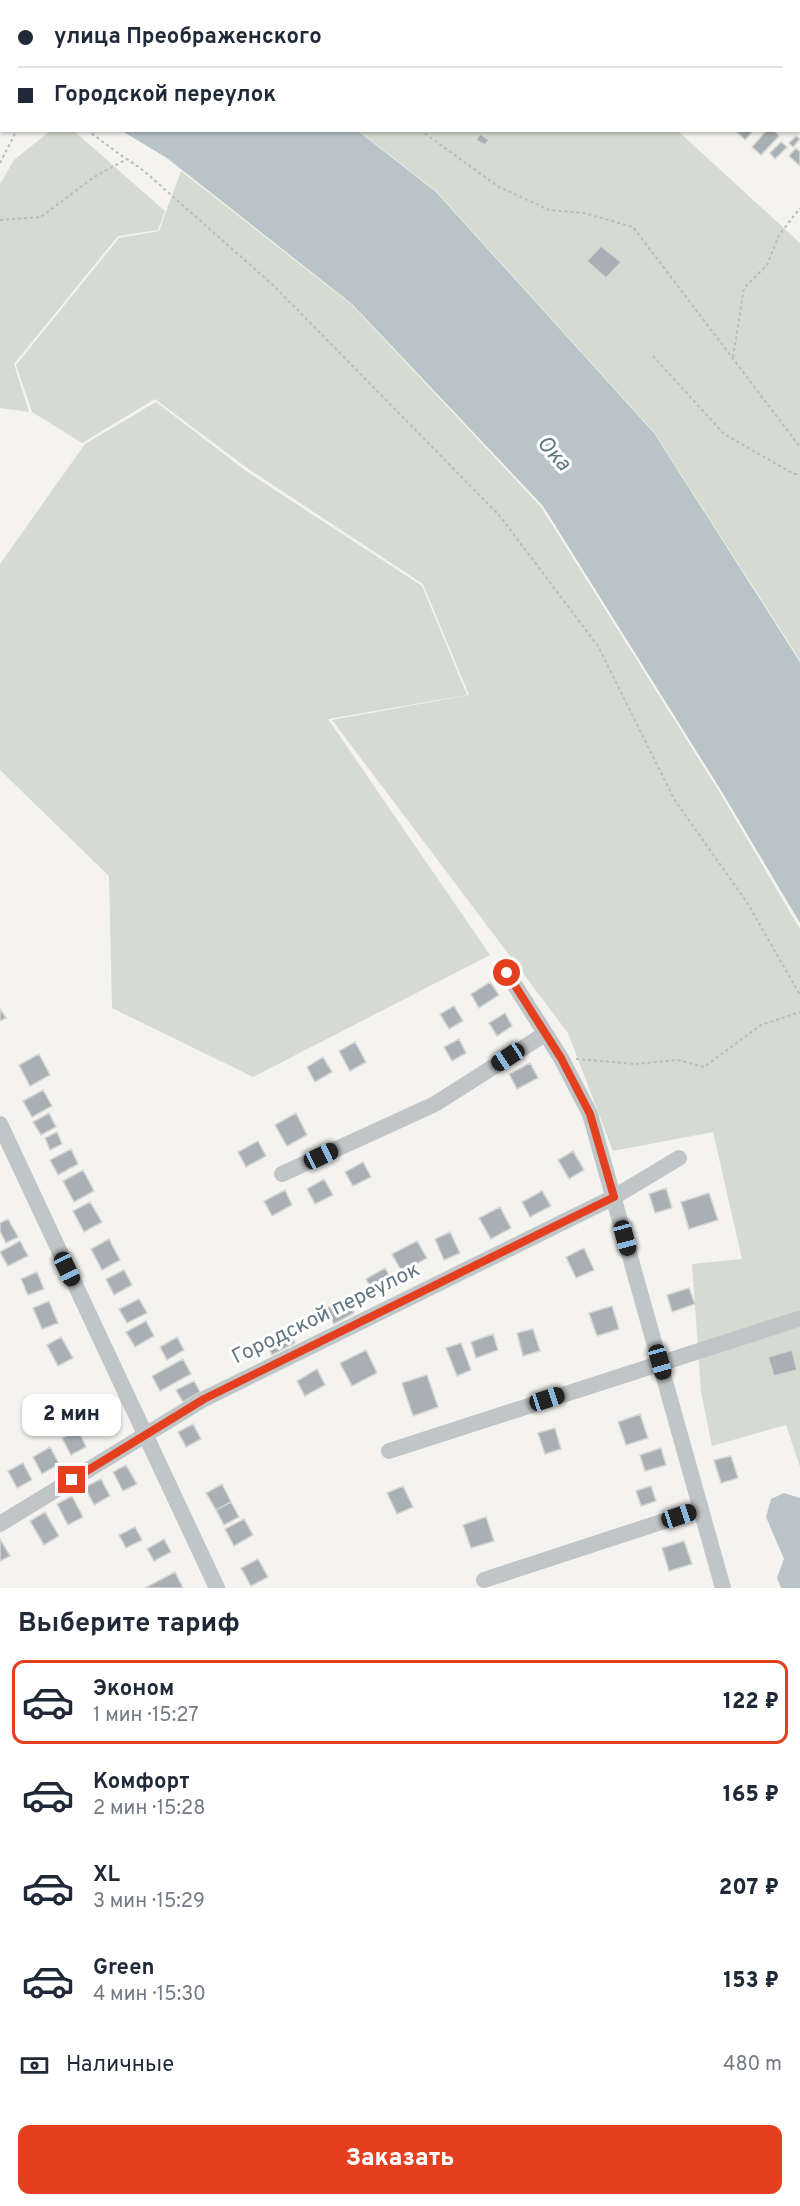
<!DOCTYPE html>
<html lang="ru">
<head>
<meta charset="utf-8">
<style>
	body { margin:0; font-family:Overpass,sans-serif; background:#f6f6f7; color:#1f2937; height:100vh; display:flex; flex-direction:column; font-size:22px; white-space:nowrap }
	* { box-sizing:border-box; margin:0 }
	p { font-size:20px; color:#747a83 }
	.icon { flex:none; width:33px; height:33px; fill:none; stroke:currentColor; stroke-width:2; stroke-linecap:round; stroke-linejoin:round }
	.map { position:relative; height:1588px; overflow:hidden }
	.drawer { display:flex; flex-direction:column; background:#fff; flex:1 }
	.drawer>* { flex:none }
	.banner { position:absolute; left:0px; top:0px; width:801px; height:132px; box-shadow:0 2px 4px #0004; display:grid; align-content:center; height:132px; padding:0 18px; background:#fff }
	.end { position:absolute; width:27px; height:27px; margin:-14px; border:8px solid #e43f1f; background:#fff; box-shadow:0 0 0 3px #fff }
	.from { border-radius:50% }
	.bubble { position:absolute; height:42px; border-radius:12px; background:#fff; box-shadow:0 2px 4px #0004; font-size:20px; font-weight:800; line-height:42px; text-align:center }
	.car { position:absolute; width:18px; height:36px; margin:-18px -9px; border-radius:8px; box-shadow:0 0 4px 2px #0007; background:linear-gradient(#222 24%,#8ab4d8 0 40%,#222 0 76%,#8ab4d8 0 86%,#222 0) }
	.banner b { display:flex; align-items:center; gap:21px; height:57px; font-size:22px }
	.banner b+b { border-top:2px solid #e0e1e3 }
	.banner i { width:15px; height:15px; background:#1f2937 }
	ul { padding:0; list-style:none }
	li { display:flex; align-items:center; gap:18px; height:84px; margin:0 12px 9px; padding:0 6px; border:3px solid transparent; border-radius:12px }
	li div { flex:1 }
	li b { display:block; font-size:22px }
	li em { font-style:normal; font-weight:800 }
	li.selected { border-color:#e43f1f }
	li>.icon { width:54px; height:54px; stroke-width:1.5 }
	h2 { padding:0 18px; font-size:27px; line-height:72px }
	.pay { display:flex; align-items:center; gap:15px; height:66px; padding:0 18px; font-size:22px }
	.pay p { margin-inline-start:auto }
	.primary-button { display:flex; gap:12px; margin-top:auto; padding:12px 18px }
	.primary-button a { flex:1; height:69px; border-radius:12px; background:#e43f1f; color:#fff; font-size:24px; font-weight:800; line-height:69px; text-align:center }
	.map>svg:first-child { display:block }
</style>
</head>
<body>
<div class="map">
<svg width="800" height="1588" viewBox="0 0 800 1588">
	<rect width="100%" height="100%" fill="#f4f3ef"/>
	<path fill="#d5dbd0" d="M183,0H441L443,1L186,2Z
		M50,131H74L165,211L158,230L118,236L14,364L29,412L0,408V184L14,160Z
		M359,131H678L800,243V660L654,432L436,191Z
		M181,171L352,305L541,507L720,793L800,929V1467L786,1425L712,1446L701,1391L692,1264L742,1259L713,1132L613,1151L568,1033L332,720L469,695L423,584L247,468L155,399L82,443L32,412L16,365L119,238L159,231Z
		M156,402L246,471L422,586L467,695L328,719L490,955L253,1077L112,1008L109,876L0,770V564L85,444Z"/>
	<path fill="#b8c4c7" d="M0,0H181L183,1L2,2L1,57Z
		M122,131H358L436,192L654,433L800,662V923L722,792L543,506L352,304L167,158Z
		M784,1493L800,1498V1588H781L777,1578L784,1559L766,1517L771,1499Z"/>
	<path fill="#a8b0b5" stroke="#d5d5d2" stroke-width="1.5" d="M735,130H754L745,140Z
		M767,130H774L779,136L761,155L752,147Z
		M480,134L489,140L485,145L476,140Z
		M796,136L800,139L793,147L789,143Z
		M781,142L787,147L775,159L770,153Z
		M796,148L800,152V166L789,156Z
		M601,246L621,262L606,278L587,261Z
		M490,982L499,995L479,1008L471,994Z
		M454,1006L463,1021L449,1029L440,1014Z
		M0,1009L6,1018L0,1021Z
		M505,1013L512,1026L497,1036L489,1023Z
		M459,1039L466,1053L452,1061L444,1047Z
		M355,1042L366,1062L350,1071L339,1051Z
		M39,1054L50,1075L30,1086L19,1065Z
		M323,1057L332,1072L315,1082L307,1067Z
		M530,1063L538,1078L517,1089L509,1074Z
		M43,1090L52,1106L32,1117L23,1101Z
		M49,1113L56,1127L41,1135L33,1122Z
		M296,1113L307,1135L287,1146L275,1125Z
		M57,1132L62,1144L50,1150L45,1138Z
		M258,1141L266,1156L246,1167L238,1152Z
		M71,1149L78,1164L58,1175L50,1160Z
		M573,1151L584,1170L569,1179L558,1160Z
		M363,1162L371,1177L353,1186L345,1172Z
		M83,1170L94,1191L74,1202L63,1181Z
		M324,1179L333,1195L315,1204L307,1189Z
		M666,1188L672,1208L655,1213L649,1194Z
		M285,1190L292,1205L272,1216L264,1201Z
		M542,1191L551,1206L530,1217L522,1202Z
		M709,1193L718,1220L689,1229L681,1202Z
		M90,1202L102,1222L84,1232L73,1211Z
		M500,1207L511,1228L491,1239L479,1218Z
		M8,1219L18,1237L6,1243L0,1231V1223Z
		M450,1232L460,1253L444,1260L435,1239Z
		M109,1239L120,1260L102,1270L91,1249Z
		M20,1241L28,1256L8,1266L0,1252Z
		M417,1241L427,1258L402,1272L392,1254Z
		M584,1248L594,1270L576,1278L566,1257Z
		M385,1268L396,1287L376,1297L366,1279Z
		M124,1270L132,1285L114,1295L106,1279Z
		M37,1272L44,1289L28,1295L21,1279Z
		M689,1288L695,1304L672,1312L667,1295Z
		M346,1298L354,1313L334,1324L325,1309Z
		M139,1299L147,1313L127,1323L119,1309Z
		M49,1301L58,1323L42,1329L33,1308Z
		M612,1306L619,1329L597,1336L589,1313Z
		M146,1321L154,1336L135,1347L126,1332Z
		M288,1329L295,1343L272,1355L265,1341Z
		M533,1329L540,1351L523,1356L517,1333Z
		M493,1334L498,1350L476,1358L471,1342Z
		M61,1337L73,1358L58,1366L47,1345Z
		M177,1337L184,1350L167,1360L160,1347Z
		M461,1343L471,1370L457,1376L446,1348Z
		M366,1350L377,1373L352,1386L340,1363Z
		M792,1350L797,1370L774,1376L768,1357Z
		M183,1359L191,1374L160,1391L152,1376Z
		M317,1369L325,1385L305,1396L297,1381Z
		M427,1375L438,1407L413,1416L402,1383Z
		M194,1381L200,1392L183,1402L176,1390Z
		M101,1414L109,1427L93,1436L85,1424Z
		M640,1414L648,1438L626,1445L618,1422Z
		M193,1424L201,1439L186,1447L178,1432Z
		M555,1428L561,1449L545,1454L538,1433Z
		M78,1430L86,1447L71,1455L62,1438Z
		M50,1447L59,1464L42,1474L33,1457Z
		M661,1448L666,1465L645,1471L640,1455Z
		M731,1456L738,1478L721,1483L714,1460Z
		M23,1463L32,1480L17,1488L8,1471Z
		M126,1465L137,1484L123,1491L113,1472Z
		M101,1479L110,1496L94,1505L85,1487Z
		M222,1484L231,1502L216,1510L206,1493Z
		M403,1486L413,1507L397,1514L387,1493Z
		M651,1486L656,1501L641,1506L636,1491Z
		M72,1496L83,1517L68,1525L57,1504Z
		M231,1502L239,1517L224,1525L216,1510Z
		M45,1512L59,1536L44,1545L30,1521Z
		M486,1517L494,1541L471,1548L463,1525Z
		M244,1519L253,1535L234,1546L225,1529Z
		M135,1527L142,1540L126,1548L119,1535Z
		M0,1539L10,1556L0,1561Z
		M164,1539L171,1552L154,1561L147,1549Z
		M684,1541L692,1564L669,1571L662,1548Z
		M258,1559L268,1577L251,1586L241,1568Z
		M175,1572L183,1588H145Z"/>
	<g fill="none" stroke-linecap="round" stroke-linejoin="round">
		<path stroke="#babcbe" stroke-width="2" stroke-dasharray="3 3" stroke-linecap="butt" d="M224,0L226,2
			M0,67L2,68
			M87,130L126,159
			M420,130L499,187L549,210L584,213L633,227L800,447
			M0,163L17,130
			M0,220L41,217L94,177L127,159L144,171L274,286L499,515L598,646L674,799L748,904L800,995
			M653,356L724,434L794,474H800
			M733,357L744,288L767,265L779,235L800,208
			M576,1059L636,1064L678,1060L704,1067L761,1025L800,1012"/>
		<path stroke="#c0c5c7" stroke-width="16" d="M702,0L704,2
			M800,92V93
			M507,973L561,1058L590,1114L723,1588
			M0,1124L217,1588
			M282,1174L435,1104L545,1034
			M389,1451L798,1319
			M0,1524L204,1399L614,1197L679,1158
			M484,1580L701,1509"/>
	</g>
	<g fill="none" stroke-linecap="round" stroke-linejoin="round">
		<path stroke="#e43f1f" stroke-width="8" d="M72,1480L204,1399L614,1197L590,1114L561,1058L507,973"/>
	</g>
	<g text-anchor="middle" dominant-baseline="central" stroke-width="6" stroke-linejoin="round" paint-order="stroke">
		<g font-size="21" fill="#627581" stroke="#fff">
			<text transform="translate(326 1314) rotate(-26)">Городской переулок</text>
		</g>
		<g font-size="22" font-style="italic" fill="#5e787f" stroke="#fff">
			<text transform="translate(553 454) rotate(48)">Ока</text>
		</g>
	</g>
</svg>
<i class="end from" style="left:507px;top:973px"></i>
<i class="end" style="left:72px;top:1480px"></i>
<div class="bubble" style="left:22px;top:1394px;width:99px">2 мин</div>
<i class="car" style="left:508px;top:1057px;rotate:237deg"></i>
<i class="car" style="left:321px;top:1156px;rotate:65deg"></i>
<i class="car" style="left:625px;top:1238px;rotate:165deg"></i>
<i class="car" style="left:67px;top:1269px;rotate:155deg"></i>
<i class="car" style="left:660px;top:1362px;rotate:164deg"></i>
<i class="car" style="left:547px;top:1399px;rotate:72deg"></i>
<i class="car" style="left:679px;top:1516px;rotate:72deg"></i>
<div class="banner">
<b><i class="from"></i>улица Преображенского</b>
<b><i></i>Городской переулок</b>
</div>
</div>
<section class="drawer">
<h2>Выберите тариф</h2>
<ul>
<li class="selected"><svg class="icon" aria-label="car" viewBox="0 0 24 24"><path d="M5 17H2v-5l4-1 3-4h7l3 4 3 1v5h-3M9 17h6M6 11h13"/><circle cx="7" cy="17" r="2"/><circle cx="17" cy="17" r="2"/></svg><div><b>Эконом</b><p>1 мин · 15:27</p></div><em>122 ₽</em></li>
<li><svg class="icon" aria-label="car" viewBox="0 0 24 24"><path d="M5 17H2v-5l4-1 3-4h7l3 4 3 1v5h-3M9 17h6M6 11h13"/><circle cx="7" cy="17" r="2"/><circle cx="17" cy="17" r="2"/></svg><div><b>Комфорт</b><p>2 мин · 15:28</p></div><em>165 ₽</em></li>
<li><svg class="icon" aria-label="car" viewBox="0 0 24 24"><path d="M5 17H2v-5l4-1 3-4h7l3 4 3 1v5h-3M9 17h6M6 11h13"/><circle cx="7" cy="17" r="2"/><circle cx="17" cy="17" r="2"/></svg><div><b>XL</b><p>3 мин · 15:29</p></div><em>207 ₽</em></li>
<li><svg class="icon" aria-label="car" viewBox="0 0 24 24"><path d="M5 17H2v-5l4-1 3-4h7l3 4 3 1v5h-3M9 17h6M6 11h13"/><circle cx="7" cy="17" r="2"/><circle cx="17" cy="17" r="2"/></svg><div><b>Green</b><p>4 мин · 15:30</p></div><em>153 ₽</em></li>
</ul>
<div class="pay"><svg class="icon" aria-label="cash" viewBox="0 0 24 24"><path d="M3 7h18v10H3z"/><circle cx="12" cy="12" r="2"/></svg>Наличные<p>480 m</p></div>
<div class="primary-button"><a>Заказать</a></div>
</section>
</body>
</html>
